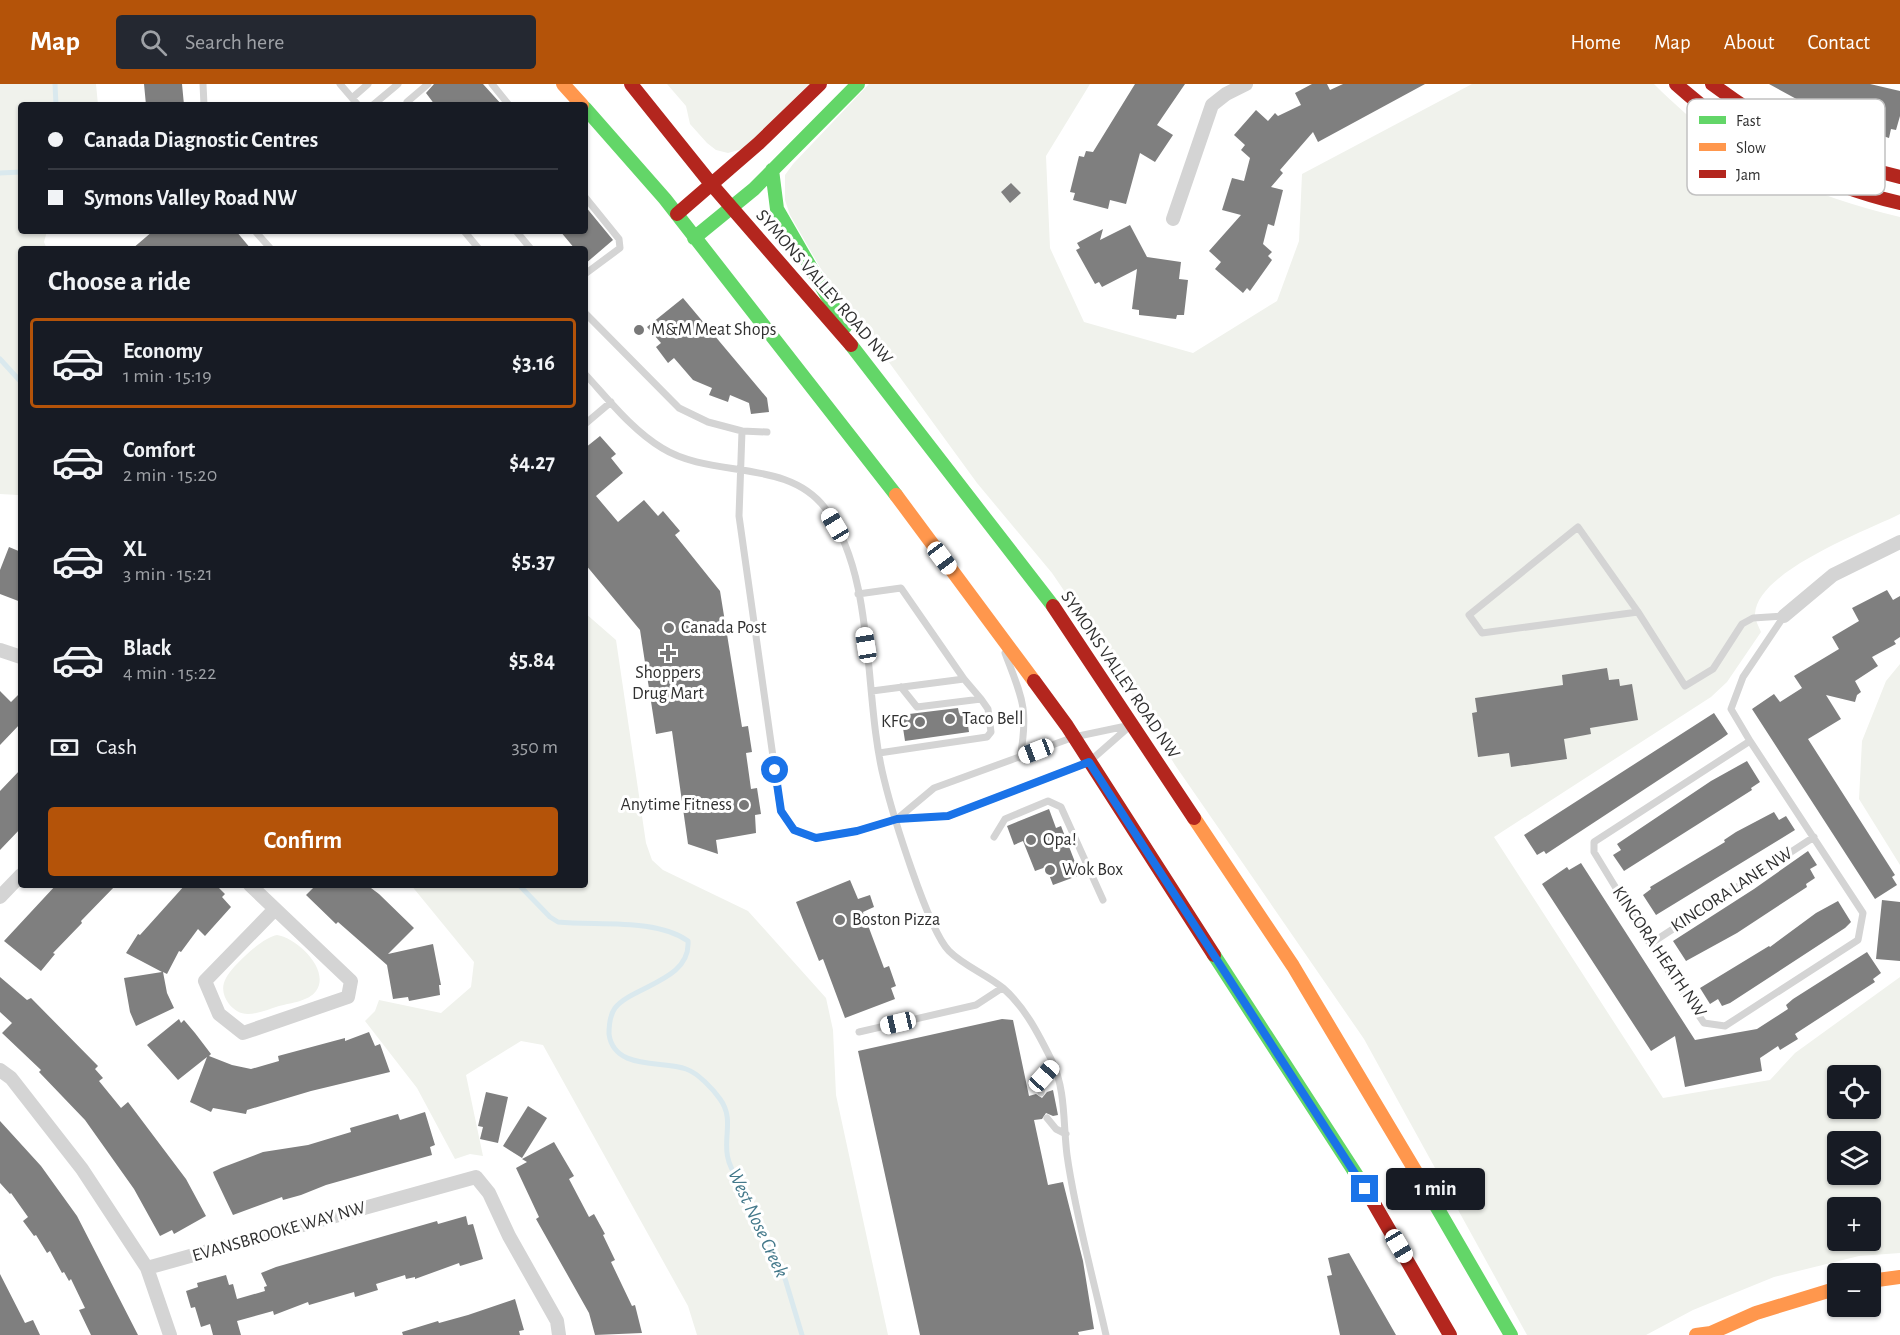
<!DOCTYPE html>
<html lang="en">
<head>
<meta charset="utf-8">
<style>
	body { margin:0; font-family:"Alegreya Sans",sans-serif; background:#242831; color:#f1f3f6; height:100vh; display:flex; flex-direction:column; font-size:22px; white-space:nowrap }
	* { box-sizing:border-box; margin:0 }
	p { font-size:20px; color:#9ea1a6 }
	.icon { flex:none; width:33px; height:33px; fill:none; stroke:currentColor; stroke-width:2; stroke-linecap:round; stroke-linejoin:round }
	.map { position:relative; flex:1; overflow:hidden }
	.drawer { position:absolute; left:18px; top:162px; width:570px; height:642px; display:flex; flex-direction:column; background:#171b24; border-radius:6px; box-shadow:0 2px 4px #0004 }
	.drawer>* { flex:none }
	.banner { position:absolute; left:18px; top:18px; width:570px; height:132px; border-radius:6px; box-shadow:0 2px 4px #0004; display:grid; align-content:center; height:132px; padding:0 30px; background:#171b24 }
	.buttons { position:absolute; left:1827px; top:981px; display:grid; gap:12px }
	.buttons a { display:grid; place-items:center; width:54px; height:54px; border-radius:6px; background:#171b24; box-shadow:0 2px 4px #0004; font-size:30px }
	.end { position:absolute; width:27px; height:27px; margin:-14px; border:8px solid #1a73e8; background:#fff; box-shadow:0 0 0 3px #fff }
	.from { border-radius:50% }
	.bubble { position:absolute; height:42px; border-radius:6px; background:#171b24; box-shadow:0 2px 4px #0004; font-size:20px; font-weight:600; line-height:42px; text-align:center }
	.car { position:absolute; width:18px; height:36px; margin:-18px -9px; border-radius:8px; box-shadow:0 0 4px 2px #0007; background:linear-gradient(#fff 24%,#345 0 40%,#fff 0 76%,#345 0 86%,#fff 0) }
	.banner b { display:flex; align-items:center; gap:21px; height:57px; font-size:22px }
	.banner b+b { border-top:2px solid #363941 }
	.banner i { width:15px; height:15px; background:#f1f3f6 }
	ul { padding:0; list-style:none }
	li { display:flex; align-items:center; gap:18px; height:90px; margin:0 12px 9px; padding:0 18px; border:3px solid transparent; border-radius:6px }
	li div { flex:1 }
	li b { display:block; font-size:22px }
	li em { font-style:normal; font-weight:600 }
	li.active { border-color:#b45309 }
	li>.icon { width:54px; height:54px; stroke-width:1.5 }
	h2 { padding:0 30px; font-size:27px; line-height:72px }
	.pay { display:flex; align-items:center; gap:15px; height:66px; padding:0 30px; font-size:22px }
	.pay p { margin-inline-start:auto }
	.button { display:flex; gap:12px; margin-top:auto; padding:12px 30px }
	.button a { flex:1; height:69px; border-radius:6px; background:#b45309; color:#fff; font-size:24px; font-weight:600; line-height:69px; text-align:center }
	header { display:flex; align-items:center; gap:36px; box-sizing:border-box; height:84px; padding:0 30px; background:#b45309; color:#fff }
	header strong { font-size:28px }
	nav { display:flex; gap:33px; margin-inline-start:auto; font-size:21px }
	.search { width:420px; height:54px; background:#242831; display:flex; align-items:center; gap:15px; box-sizing:border-box; padding:0 21px; border-radius:6px; color:#9ea1a6; font-size:22px }
	.map>svg:first-child { display:block }
</style>
</head>
<body>
<header>
<strong>Map</strong>
<div class="search"><svg class="icon" aria-label="search" viewBox="0 0 24 24"><circle cx="10" cy="10" r="6"/><path d="M15 15l6 6"/></svg>Search here</div>
<nav><a>Home</a><a>Map</a><a>About</a><a>Contact</a></nav>
</header>
<div class="map">
<svg width="1900" height="1251" viewBox="0 0 1900 1251">
	<rect width="100%" height="100%" fill="#fff"/>
	<path fill="#f0f2ec" fill-rule="evenodd" d="M0,0H96L98,21H21V147H47L44,158L47,165H21V414L18,411L0,410Z
		M667,0H811L746,64L728,69L716,66L707,59L690,40L686,22Z
		M869,0H1090L1046,72L1050,164L1084,238L1193,269L1277,217L1299,157L1302,90L1472,0H1654C1729,75 1798,108 1900,133V430C1866,447 1757,487 1755,530C1755,536 1759,543 1761,548L1727,598L1711,613L1494,753L1663,1014L1770,996L1795,969L1900,893V1169L1859,1172L1774,1193L1693,1226L1646,1251H1527L1364,955L1175,681L1116,583L1052,489L977,399L821,185L790,131L785,116V91L793,80ZM1838,992H1870V1024H1838ZM1838,1058H1870V1090H1838ZM1838,1124H1870V1156H1838Z
		M585,529L616,556L646,759L652,776L663,786L748,827L826,914L833,946L836,1011L888,1251H697L688,1222L543,961L521,957L466,991L483,1072L470,1070L455,1075L417,1004L365,937L375,927L379,916L441,929L471,903L474,878L411,801H585Z
		M1900,580V781L1859,715L1862,657L1886,597Z
		M277,851C297,854 331,886 316,907C309,917 291,919 279,922C269,925 258,930 248,930C240,930 234,926 229,920C223,912 221,903 226,894C233,881 263,853 277,851Z"/>
	<g fill="none" stroke-linecap="round" stroke-linejoin="round">
		<path stroke="#dae9ee" stroke-width="5" d="M55,0L56,21
			M0,89L21,88
			M0,275L21,298
			M519,801L550,833L558,838C597,842 656,834 688,857C691,897 632,902 615,924C610,931 609,942 609,950C614,987 663,976 686,985C698,989 713,1005 720,1015C739,1041 713,1064 739,1096L783,1188L802,1251"/>
	</g>
	<path fill="#7f7f7f" d="M144,0H182L184,21H146Z
		M434,0H483L502,21H435L426,9Z
		M1135,0H1185L1157,41L1173,51L1155,78L1140,69L1126,120L1110,116L1108,125L1073,116L1075,109L1070,108L1079,72L1084,73L1086,67L1093,68Z
		M1312,0H1327L1330,6L1343,0H1425L1318,58L1313,48L1280,86L1283,89L1271,103L1283,106L1274,142L1268,140L1263,160L1272,168L1268,172L1272,176L1250,207L1247,204L1243,209L1215,185L1221,178L1209,167L1241,131L1222,126L1232,94L1244,97L1250,74L1241,66L1245,61L1234,51L1256,26L1268,37L1275,29L1278,32L1301,21L1295,9Z
		M1769,0H1870L1900,7V32L1896,46L1891,45L1889,54L1837,37Z
		M1011,99L1021,109L1010,119L1001,108Z
		M585,122L613,156L585,180V165H575L560,147H585Z
		M1130,141L1147,173L1181,178L1179,195L1188,196L1184,231H1177L1176,235L1139,231V226L1132,225L1137,185L1102,203L1099,198L1095,200L1076,166L1080,164L1077,159L1103,145L1100,156Z
		M153,147H236L251,165H132Z
		M683,214L767,314L769,328L751,330L749,319L730,311L728,318L709,311L712,304L693,296L674,274L668,279L656,263L661,259L647,243Z
		M600,352L616,370L611,374L623,389L596,412L618,438L644,416L658,432L663,427L680,447L675,451L720,507L742,643L748,642L752,668L746,669L751,705L757,704L761,730L755,731L756,749L716,756L718,770L688,760L672,647L656,650L640,546L585,480V364Z
		M9,463L21,468V518L0,510V486Z
		M1887,506L1893,516L1900,512V553L1894,557L1896,560L1872,573L1878,582L1855,597L1861,608L1857,611L1855,618L1826,611L1841,635L1808,655L1895,791L1892,793L1897,801L1875,815L1752,625L1774,610L1780,618L1802,604L1794,592L1839,565L1832,553L1859,537L1852,524Z
		M1607,584L1609,596L1619,595L1620,602L1632,600L1638,636L1590,644L1591,650L1564,655L1567,675L1511,683L1509,669L1478,673L1472,629L1477,628L1475,614L1563,601L1562,591Z
		M0,607L11,618L21,608V639L0,661Z
		M958,624L959,629L966,628L969,648L905,657L901,631Z
		M1714,629L1728,650L1721,655L1546,770L1544,767L1537,771L1524,751Z
		M1747,677L1760,698L1751,704L1752,706L1624,787L1613,771L1621,766L1617,760L1711,697Z
		M21,685V744L0,766V707Z
		M1049,725L1056,744L1061,742L1080,791L1053,801L1046,783L1035,787L1023,757L1014,761L1007,742Z
		M1774,728L1779,736L1786,732L1795,746L1656,831L1643,811L1651,805L1650,803L1725,758L1724,756L1736,748Z
		M1808,767L1817,781L1810,785L1815,794L1806,800L1807,803L1737,849L1686,877L1673,857L1754,805Z
		M1581,779L1695,956L1757,945L1788,925L1786,921L1793,915L1867,868L1881,889L1873,895L1875,898L1795,950L1798,955L1780,966L1778,962L1760,974L1762,987L1685,1003L1675,952L1651,967L1542,800L1567,783L1569,786Z
		M850,796L858,815L870,811L874,823L863,828L884,884L889,882L896,902L891,904L895,915L845,934L823,875L819,877L796,818Z
		M56,801H116L81,837L82,839L53,869L55,870L41,887L4,857Z
		M185,801H216L225,810L222,813L231,823L205,852L198,845L181,868L179,867L167,890L163,888L167,909L174,924L136,942L130,928L124,894L162,888L126,869L138,850L140,851Z
		M316,801H367L379,810L414,844L388,870L433,860L441,901H439L440,911L409,917L408,913L393,915L387,881L338,838L336,840L306,811Z
		M1882,816L1900,818V877L1876,875Z
		M1838,817L1851,838L1845,844L1730,919L1722,922L1718,915L1710,920L1700,904L1769,862L1770,863L1816,829Z
		M0,893L27,916L31,914L98,982L95,985L103,994L99,997L121,1024L128,1018L186,1095L206,1132L174,1150L172,1146L160,1152L134,1105L85,1036L39,988L41,986L2,949L12,939L0,928Z
		M179,935L181,939L184,936L195,949L211,970L209,972L232,981L251,985L279,977L278,972L345,954V957L369,948L375,962L380,960L390,988L311,1007L247,1026L246,1030L213,1024L211,1028L190,1018L207,973L178,996L147,961Z
		M1002,935L1013,936L1029,1012L1036,1010L1042,1014L1047,1008L1053,1006L1058,1031L1053,1032L1046,1029L1042,1035L1034,1036L1048,1101L1063,1098L1083,1177L1094,1245L1078,1248L1079,1251H920L858,967Z
		M486,1008L508,1013L498,1059L480,1055L483,1043L478,1042Z
		M528,1022L547,1034L522,1074L503,1062Z
		M425,1028L435,1061L430,1063L432,1071L326,1101L301,1111L283,1116L282,1113L233,1131L214,1091L213,1088L221,1084L263,1068L308,1061L351,1048L350,1044L398,1030L400,1036Z
		M0,1037L41,1082L77,1132L138,1251H91L79,1226L85,1224L71,1195L69,1197L64,1188L62,1189L50,1167L47,1169L36,1151L34,1152L23,1137L28,1133L11,1109L10,1110L0,1099Z
		M554,1058L574,1092L569,1095L589,1133L594,1130L605,1150L603,1151L615,1176L611,1178L632,1222L635,1221L642,1249L595,1251L589,1229L536,1135L539,1133L516,1084L527,1078L522,1075Z
		M466,1132L468,1141L473,1140L483,1175L460,1182L459,1179L415,1195V1193L406,1195L405,1191L376,1200L378,1206L355,1213L354,1208L309,1221L308,1218L274,1231L273,1227L237,1237L241,1251H213L210,1240L201,1243L195,1223L191,1224L186,1207L198,1203L197,1199L226,1191L229,1201L233,1200L237,1215L265,1207L264,1203L267,1202L261,1189L276,1183L437,1137L438,1140Z
		M1349,1169L1396,1251H1340L1327,1192L1332,1191L1328,1174Z
		M0,1190L25,1239L33,1236L40,1251H0Z
		M515,1215L524,1246L519,1247L520,1251H403L402,1248L438,1237L439,1239L468,1231Z"/>
	<g fill="none" stroke-linecap="round" stroke-linejoin="round">
		<path stroke="#d4d4d4" stroke-width="7" d="M203,0L204,21
			M340,0L358,21
			M492,0L509,21
			M352,14L368,0
			M373,21L398,0
			M409,21L407,18L428,0
			M585,113L619,155L620,164L585,190
			M255,147L271,165
			M464,147L479,165
			M516,147L531,165
			M585,229L679,324L708,338L742,347L739,432L778,708L781,727L794,746L815,754L857,747L897,735L948,732L1089,678L1131,641
			M585,290C608,315 632,346 662,364C712,395 787,374 825,424C877,494 863,613 884,695C892,728 928,846 949,867C964,882 986,890 1003,904C1025,923 1039,951 1052,977C1066,1006 1063,1040 1067,1071C1075,1129 1093,1193 1106,1251
			M585,340L611,318
			M742,347L767,348
			M858,510L901,504L964,595L872,607
			M1638,528L1482,549L1469,531L1578,443L1638,528L1685,602L1713,585L1742,540L1753,534L1784,532
			M1005,569C1022,614 1029,624 1020,674
			M964,595L981,615
			M1750,657L1863,829L1858,856L1725,942L1704,939L1650,860L1594,768V758Z
			M1750,657L1731,625L1743,593L1784,532
			M879,669L987,653L991,648L988,625L981,615L917,623L901,603
			M897,735L934,704L1074,653L1131,641
			M994,753L1005,735L1048,717L1061,723L1103,816
			M1650,860L1814,753
			M859,948L976,921L1002,904
			M1041,1009L1044,992L1054,981
			M1047,1034L1056,1045L1066,1050"/>
		<path stroke="#d4d4d4" stroke-width="14" d="M1173,135L1212,21L1226,10L1246,0
			M1784,532L1833,491L1900,458
			M0,566L21,573
			M250,801L351,897L348,913L243,949L219,930L205,897L275,825
			M0,813L21,791
			M0,986L11,994L82,1085L147,1184L170,1251
			M147,1184L476,1093L489,1109L509,1152L557,1237L559,1251"/>
		<path stroke="#63d668" stroke-width="14" d="M585,24L665,115L896,411
			M772,86L777,125L845,243
			M694,154L754,105L858,0
			M851,261L1053,522
			M1214,871L1365,1104
			M1428,1108L1511,1251"/>
		<path stroke="#ff974d" stroke-width="14" d="M563,0L582,21
			M896,411L1034,597
			M1194,734L1293,882L1428,1108
			M1870,1197L1900,1193
			M1696,1251L1711,1249L1756,1229L1838,1204"/>
		<path stroke="#b3261e" stroke-width="14" d="M631,0L712,101L851,261
			M1676,0C1742,59 1814,99 1900,119
			M1712,0C1770,43 1829,77 1900,93
			M677,130L759,59L820,0
			M1053,522L1194,734
			M1034,597L1067,642L1214,871
			M1365,1104L1450,1251"/>
	</g>
	<g fill="none" stroke-linecap="round" stroke-linejoin="round">
		<path stroke="#1a73e8" stroke-width="8" d="M775,686L781,727L794,746L816,754L857,747L897,735L948,732L1089,678L1365,1105"/>
	</g>
	<g fill="#787878" stroke="#fff" stroke-width="2">
		<circle cx="639" cy="246" r="6"/>
		<circle cx="669" cy="544" r="6"/>
		<path d="M665 560h6v6h6v6h-6v6h-6v-6h-6v-6h6z"/>
		<circle cx="950" cy="635" r="6"/>
		<circle cx="920" cy="638" r="6"/>
		<circle cx="744" cy="721" r="6"/>
		<circle cx="1031" cy="756" r="6"/>
		<circle cx="1050" cy="786" r="6"/>
		<circle cx="840" cy="836" r="6"/>
	</g>
	<g text-anchor="middle" dominant-baseline="central" stroke-width="6" stroke-linejoin="round" paint-order="stroke">
		<g font-size="18" fill="#303030" stroke="#fff">
			<text transform="translate(824 203) rotate(49)">SYMONS VALLEY ROAD NW</text>
			<text transform="translate(1120 591) rotate(56)">SYMONS VALLEY ROAD NW</text>
			<text transform="translate(1732 806) rotate(-33)">KINCORA LANE NW</text>
			<text transform="translate(1659 868) rotate(56)">KINCORA HEATH NW</text>
			<text transform="translate(279 1148) rotate(-16)">EVANSBROOKE WAY NW</text>
		</g>
		<g font-size="18" fill="#303030" stroke="#fff" text-anchor="start">
			<text x="651" y="246">M&amp;M Meat Shops</text>
			<text x="681" y="544">Canada Post</text>
			<text x="668" y="589" text-anchor="middle">Shoppers<tspan x="668" dy="21">Drug Mart</tspan></text>
			<text x="962" y="635">Taco Bell</text>
			<text x="908" y="638" text-anchor="end">KFC</text>
			<text x="732" y="721" text-anchor="end">Anytime Fitness</text>
			<text x="1043" y="756">Opa!</text>
			<text x="1062" y="786">Wok Box</text>
			<text x="852" y="836">Boston Pizza</text>
		</g>
		<g font-size="20" font-style="italic" fill="#44798b" stroke="#fff">
			<text transform="translate(758 1139) rotate(65)">West Nose Creek</text>
		</g>
	</g>
	<rect x="1687" y="15" width="198" height="96" rx="9" fill="#fff" stroke="#c1c1c1" stroke-width="1.5"/>
	<rect x="1699" y="32" width="27" height="8" fill="#63d668"/>
	<rect x="1699" y="59" width="27" height="8" fill="#ff974d"/>
	<rect x="1699" y="86" width="27" height="8" fill="#b3261e"/>
	<g font-size="16" fill="#303030">
		<text x="1736" y="42">Fast</text>
		<text x="1736" y="69">Slow</text>
		<text x="1736" y="96">Jam</text>
	</g>
</svg>
<div class="buttons">
<a><svg class="icon" aria-label="locate" viewBox="0 0 24 24"><circle cx="12" cy="12" r="6"/><path d="M12 2v4M12 18v4M2 12h4M18 12h4"/></svg></a>
<a><svg class="icon" aria-label="layers" viewBox="0 0 24 24"><path d="M12 4l9 5-9 5-9-5zM3 14l9 5 9-5"/></svg></a>
<a>+</a>
<a>−</a>
</div>
<i class="end from" style="left:775px;top:686px"></i>
<i class="end" style="left:1365px;top:1105px"></i>
<div class="bubble" style="left:1386px;top:1084px;width:99px">1 min</div>
<i class="car" style="left:835px;top:441px;rotate:329deg"></i>
<i class="car" style="left:942px;top:474px;rotate:143deg"></i>
<i class="car" style="left:866px;top:561px;rotate:351deg"></i>
<i class="car" style="left:1036px;top:667px;rotate:249deg"></i>
<i class="car" style="left:898px;top:939px;rotate:257deg"></i>
<i class="car" style="left:1044px;top:992px;rotate:42deg"></i>
<i class="car" style="left:1399px;top:1162px;rotate:149deg"></i>
<div class="banner">
<b><i class="from"></i>Canada Diagnostic Centres</b>
<b><i></i>Symons Valley Road NW</b>
</div>
<section class="drawer">
<h2>Choose a ride</h2>
<ul>
<li class="active"><svg class="icon" aria-label="car" viewBox="0 0 24 24"><path d="M5 17H2v-5l4-1 3-4h7l3 4 3 1v5h-3M9 17h6M6 11h13"/><circle cx="7" cy="17" r="2"/><circle cx="17" cy="17" r="2"/></svg><div><b>Economy</b><p>1 min · 15:19</p></div><em>$3.16</em></li>
<li><svg class="icon" aria-label="car" viewBox="0 0 24 24"><path d="M5 17H2v-5l4-1 3-4h7l3 4 3 1v5h-3M9 17h6M6 11h13"/><circle cx="7" cy="17" r="2"/><circle cx="17" cy="17" r="2"/></svg><div><b>Comfort</b><p>2 min · 15:20</p></div><em>$4.27</em></li>
<li><svg class="icon" aria-label="car" viewBox="0 0 24 24"><path d="M5 17H2v-5l4-1 3-4h7l3 4 3 1v5h-3M9 17h6M6 11h13"/><circle cx="7" cy="17" r="2"/><circle cx="17" cy="17" r="2"/></svg><div><b>XL</b><p>3 min · 15:21</p></div><em>$5.37</em></li>
<li><svg class="icon" aria-label="car" viewBox="0 0 24 24"><path d="M5 17H2v-5l4-1 3-4h7l3 4 3 1v5h-3M9 17h6M6 11h13"/><circle cx="7" cy="17" r="2"/><circle cx="17" cy="17" r="2"/></svg><div><b>Black</b><p>4 min · 15:22</p></div><em>$5.84</em></li>
</ul>
<div class="pay"><svg class="icon" aria-label="cash" viewBox="0 0 24 24"><path d="M3 7h18v10H3z"/><circle cx="12" cy="12" r="2"/></svg>Cash<p>350 m</p></div>
<div class="button"><a>Confirm</a></div>
</section>
</div>
</body>
</html>
